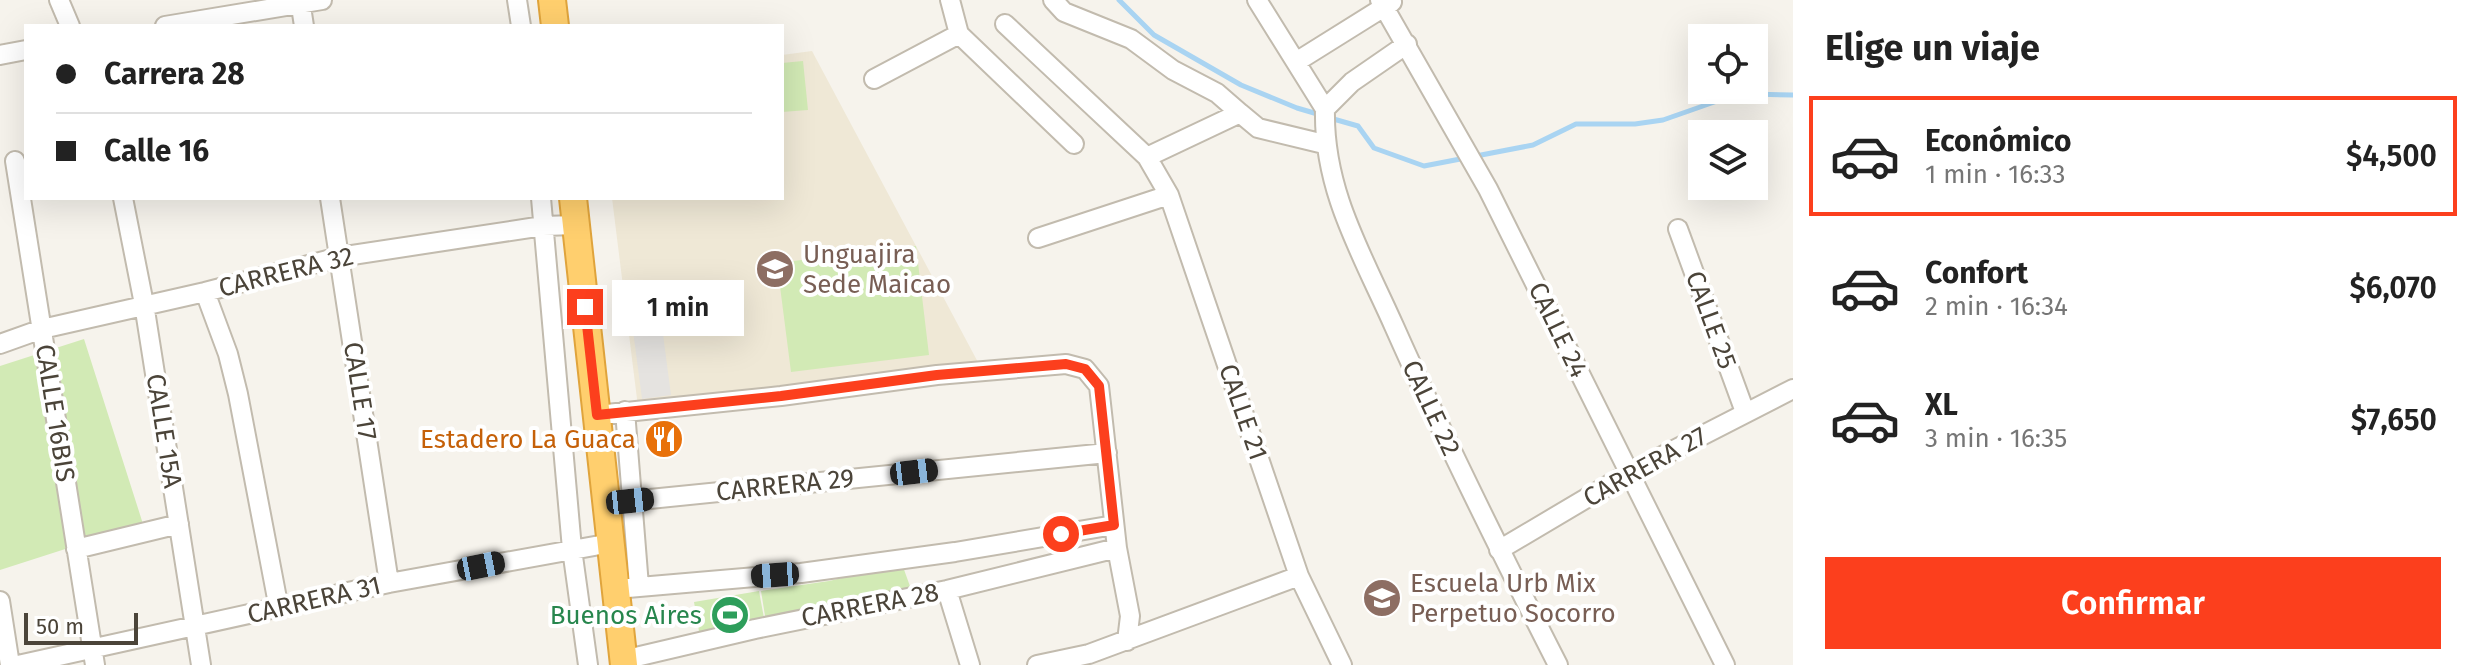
<!DOCTYPE html>
<html lang="es">
<head>
<meta charset="utf-8">
<style>
	body { margin:0; font-family:"Fira Sans",sans-serif; background:#f2f2f2; color:#222; height:100vh; display:flex; flex-direction:column; font-size:30px; white-space:nowrap }
	* { box-sizing:border-box; margin:0 }
	p { font-size:26px; color:#767676 }
	.icon { flex:none; width:44px; height:44px; fill:none; stroke:currentColor; stroke-width:2; stroke-linecap:round; stroke-linejoin:round }
	.map { position:relative; flex:1; overflow:hidden }
	.panel { display:flex; flex-direction:column; background:#fff; width:680px }
	.panel>* { flex:none }
	.top-card { position:absolute; left:24px; top:24px; width:760px; height:176px; border-radius:0px; box-shadow:0 8px 32px #0002; display:grid; align-content:center; height:176px; padding:0 32px; background:#fff }
	.tools { position:absolute; left:1688px; top:24px; display:grid; gap:16px }
	.tools a { display:grid; place-items:center; width:80px; height:80px; border-radius:0px; background:#fff; box-shadow:0 8px 32px #0002; font-size:40px }
	.scale { position:absolute; left:24px; bottom:20px; width:114px; box-sizing:border-box; padding-left:8px; border:4px solid #4b4439; border-top:0; font-size:22px; line-height:28px; white-space:nowrap; color:#4b4439; -webkit-text-stroke:6px #fff; paint-order:stroke }
	.end { position:absolute; width:36px; height:36px; margin:-18px; border:10px solid #fc3f1d; background:#fff; box-shadow:0 0 0 4px #fff }
	.from { border-radius:50% }
	.bubble { position:absolute; height:56px; border-radius:0px; background:#fff; box-shadow:0 8px 32px #0002; font-size:26px; font-weight:600; line-height:56px; text-align:center }
	.car { position:absolute; width:24px; height:48px; margin:-24px -12px; border-radius:10px; box-shadow:0 0 6px 2px #0007; background:linear-gradient(#222 24%,#8ab4d8 0 40%,#222 0 76%,#8ab4d8 0 86%,#222 0) }
	.top-card b { display:flex; align-items:center; gap:28px; height:76px; font-size:30px }
	.top-card b+b { border-top:2px solid #e0e0e0 }
	.top-card i { width:20px; height:20px; background:#222 }
	ul { padding:0; list-style:none }
	li { display:flex; align-items:center; gap:24px; height:120px; margin:0 16px 12px; padding:0 16px; border:4px solid transparent; border-radius:0px }
	li div { flex:1 }
	li b { display:block; font-size:30px }
	li em { font-style:normal; font-weight:600 }
	li.active { border-color:#fc3f1d }
	li>.icon { width:72px; height:72px; stroke-width:1.5 }
	h2 { padding:0 32px; font-size:36px; line-height:96px }
	.primary-button { display:flex; gap:16px; margin-top:auto; padding:16px 32px }
	.primary-button a { flex:1; height:92px; border-radius:0px; background:#fc3f1d; color:#fff; font-size:32px; font-weight:600; line-height:92px; text-align:center }
	main { display:flex; flex:1; min-height:0 }
	.map>svg:first-child { display:block }
</style>
</head>
<body>
<main>
<div class="map">
<svg width="1793" height="665" viewBox="0 0 1793 665">
	<rect width="100%" height="100%" fill="#f6f3ec"/>
	<path fill="#efe8d6" d="M812,51L980,366L638,407L612,198H782V55Z"/>
	<path fill="#d2eab5" d="M803,61L808,110L782,112V63Z
		M916,246L929,355L791,372L777,263Z
		M84,339L143,524L0,570V366Z
		M902,564L911,589L767,628L761,591L829,581Z
		M759,591L766,629L701,643L694,602Z"/>
	<path fill="#e5e3e0" d="M656,281L671,395L642,399L627,285Z"/>
	<g fill="none" stroke-linecap="round" stroke-linejoin="round">
		<path stroke="#a9d4f2" stroke-width="5" d="M1119,0L1154,35L1241,85L1297,108L1321,115
			M1330,118L1358,126L1374,148L1424,166L1533,145L1576,124H1635L1663,120L1720,100L1750,94L1793,95"/>
		<defs>
			<path id="minor" d="M59,0L70,26
				M300,0L304,26
				M517,0L521,26
				M950,0L959,34L1074,144
				M1053,0L1064,12L1131,39L1173,70L1217,93L1240,113
				M1257,0L1325,109
				M1380,0L1488,189L1725,665
				M1005,24L1147,157L1169,195L1299,576L1342,665
				M165,26L322,0
				M0,55L26,50
				M1296,62L1392,2
				M874,79L959,34
				M1325,109C1323,190 1362,254 1394,326C1445,441 1501,553 1558,665
				M1325,109L1352,82L1407,44
				M1147,157L1240,113L1258,128L1324,144
				M15,161L95,665
				M123,198L144,304L201,665
				M330,198L389,583
				M541,198L572,549L588,665
				M1678,229L1745,412
				M1038,238L1169,195
				M205,292L228,354L238,394L279,609
				M0,344L42,329L205,292L339,257L543,226L576,225
				M625,411L639,586
				M597,415L781,396L937,375L1066,364L1085,369L1099,386L1117,548L1130,616L1127,641
				M606,501H630L1107,453
				M76,549L179,524
				M1499,550L1629,473L1793,389
				M616,589L801,573L955,552L1114,525
				M947,590L970,665
				M0,601L10,665
				M623,660L755,629L947,590L1117,548
				M18,665L389,583L611,543
				M1037,665L1089,654L1299,576"/>
			<path id="highway" d="M552,0L555,26
				M573,198L624,665"/>
		</defs>
		<use href="#minor" stroke="#c2bbae" stroke-width="22"/>
		<use href="#highway" stroke="#e0a43c" stroke-width="30"/>
		<use href="#minor" stroke="#fff" stroke-width="18"/>
		<use href="#highway" stroke="#ffcf6e" stroke-width="26"/>
	</g>
	<g fill="none" stroke-linecap="round" stroke-linejoin="round">
		<path stroke="#fc3f1d" stroke-width="10" d="M585,307L597,415L781,396L937,375L1066,364L1085,369L1099,386L1114,525L1061,534"/>
	</g>
	<defs>
		<symbol id="university-disc" viewBox="-11 -11 22 22"><circle r="9.5" fill="#8d6e63" stroke="#fff"/><path d="M0-5L7-2L0 1L-7-2ZM-4 1L0 2.5L4 1V4Q0 6-4 4Z" fill="#fff"/></symbol>
		<symbol id="restaurant-disc" viewBox="-11 -11 22 22"><circle r="9.5" fill="#e8710a" stroke="#fff"/><path d="M-5-6h1v4h1v-4h1v4h1v-4h1v5L-1.5 .5V6h-2V.5L-5-1ZM5-6V6H3V1.5H1.5Q1.5-4 5-6Z" fill="#fff"/></symbol>
		<symbol id="school-disc" viewBox="-11 -11 22 22"><circle r="9.5" fill="#8d6e63" stroke="#fff"/><path d="M0-5L7-2L0 1L-7-2ZM-4 1L0 2.5L4 1V4Q0 6-4 4Z" fill="#fff"/></symbol>
		<symbol id="stadium-disc" viewBox="-11 -11 22 22"><circle r="9.5" fill="#2e9e5b" stroke="#fff"/><path d="M0-5a6.5 5 0 1 0 0 10a6.5 5 0 1 0 0-10ZM-3.5-1.8h7v3.6h-7Z" fill="#fff"/></symbol>
	</defs>
	<g fill-rule="evenodd">
		<use href="#university-disc" x="753" y="247" width="44" height="44"/>
		<use href="#restaurant-disc" x="642" y="417" width="44" height="44"/>
		<use href="#school-disc" x="1360" y="576" width="44" height="44"/>
		<use href="#stadium-disc" x="708" y="593" width="44" height="44"/>
	</g>
	<g text-anchor="middle" dominant-baseline="central" stroke-width="8" stroke-linejoin="round" paint-order="stroke">
		<g font-size="26" fill="#785e54" stroke="#fff" text-anchor="start">
			<text x="803" y="254">Unguajira<tspan x="803" dy="30">Sede Maicao</tspan></text>
			<text x="1410" y="583">Escuela Urb Mix<tspan x="1410" dy="30">Perpetuo Socorro</tspan></text>
		</g>
		<g font-size="26" fill="#4b4439" stroke="#fff">
			<text transform="translate(286 272) rotate(-14)">CARRERA 32</text>
			<text transform="translate(1711 320) rotate(70)">CALLE 25</text>
			<text transform="translate(1558 330) rotate(64)">CALLE 24</text>
			<text transform="translate(360 391) rotate(81)">CALLE 17</text>
			<text transform="translate(1431 408) rotate(65)">CALLE 22</text>
			<text transform="translate(1243 412) rotate(71)">CALLE 21</text>
			<text transform="translate(55 413) rotate(81)">CALLE 16BIS</text>
			<text transform="translate(164 431) rotate(81)">CALLE 15A</text>
			<text transform="translate(1645 467) rotate(-29)">CARRERA 27</text>
			<text transform="translate(785 485) rotate(-6)">CARRERA 29</text>
			<text transform="translate(314 600) rotate(-13)">CARRERA 31</text>
			<text transform="translate(870 605) rotate(-11)">CARRERA 28</text>
		</g>
		<g font-size="26" fill="#c56008" stroke="#fff" text-anchor="end">
			<text x="636" y="439">Estadero La Guaca</text>
		</g>
		<g font-size="26" fill="#27864d" stroke="#fff" text-anchor="end">
			<text x="702" y="615">Buenos Aires</text>
		</g>
	</g>
</svg>
<div class="tools">
<a><svg class="icon" aria-label="locate" viewBox="0 0 24 24"><circle cx="12" cy="12" r="6"/><path d="M12 2v4M12 18v4M2 12h4M18 12h4"/></svg></a>
<a><svg class="icon" aria-label="layers" viewBox="0 0 24 24"><path d="M12 4l9 5-9 5-9-5zM3 14l9 5 9-5"/></svg></a>
</div>
<div class="scale">50 m</div>
<i class="end from" style="left:1061px;top:534px"></i>
<i class="end" style="left:585px;top:307px"></i>
<div class="bubble" style="left:612px;top:280px;width:132px">1 min</div>
<i class="car" style="left:914px;top:472px;rotate:83deg"></i>
<i class="car" style="left:630px;top:501px;rotate:84deg"></i>
<i class="car" style="left:481px;top:566px;rotate:79deg"></i>
<i class="car" style="left:775px;top:575px;rotate:266deg"></i>
<div class="top-card">
<b><i class="from"></i>Carrera 28</b>
<b><i></i>Calle 16</b>
</div>
</div>
<section class="panel">
<h2>Elige un viaje</h2>
<ul>
<li class="active"><svg class="icon" aria-label="car" viewBox="0 0 24 24"><path d="M5 17H2v-5l4-1 3-4h7l3 4 3 1v5h-3M9 17h6M6 11h13"/><circle cx="7" cy="17" r="2"/><circle cx="17" cy="17" r="2"/></svg><div><b>Económico</b><p>1 min · 16:33</p></div><em>$4,500</em></li>
<li><svg class="icon" aria-label="car" viewBox="0 0 24 24"><path d="M5 17H2v-5l4-1 3-4h7l3 4 3 1v5h-3M9 17h6M6 11h13"/><circle cx="7" cy="17" r="2"/><circle cx="17" cy="17" r="2"/></svg><div><b>Confort</b><p>2 min · 16:34</p></div><em>$6,070</em></li>
<li><svg class="icon" aria-label="car" viewBox="0 0 24 24"><path d="M5 17H2v-5l4-1 3-4h7l3 4 3 1v5h-3M9 17h6M6 11h13"/><circle cx="7" cy="17" r="2"/><circle cx="17" cy="17" r="2"/></svg><div><b>XL</b><p>3 min · 16:35</p></div><em>$7,650</em></li>
</ul>
<div class="primary-button"><a>Confirmar</a></div>
</section>
</main>
</body>
</html>
